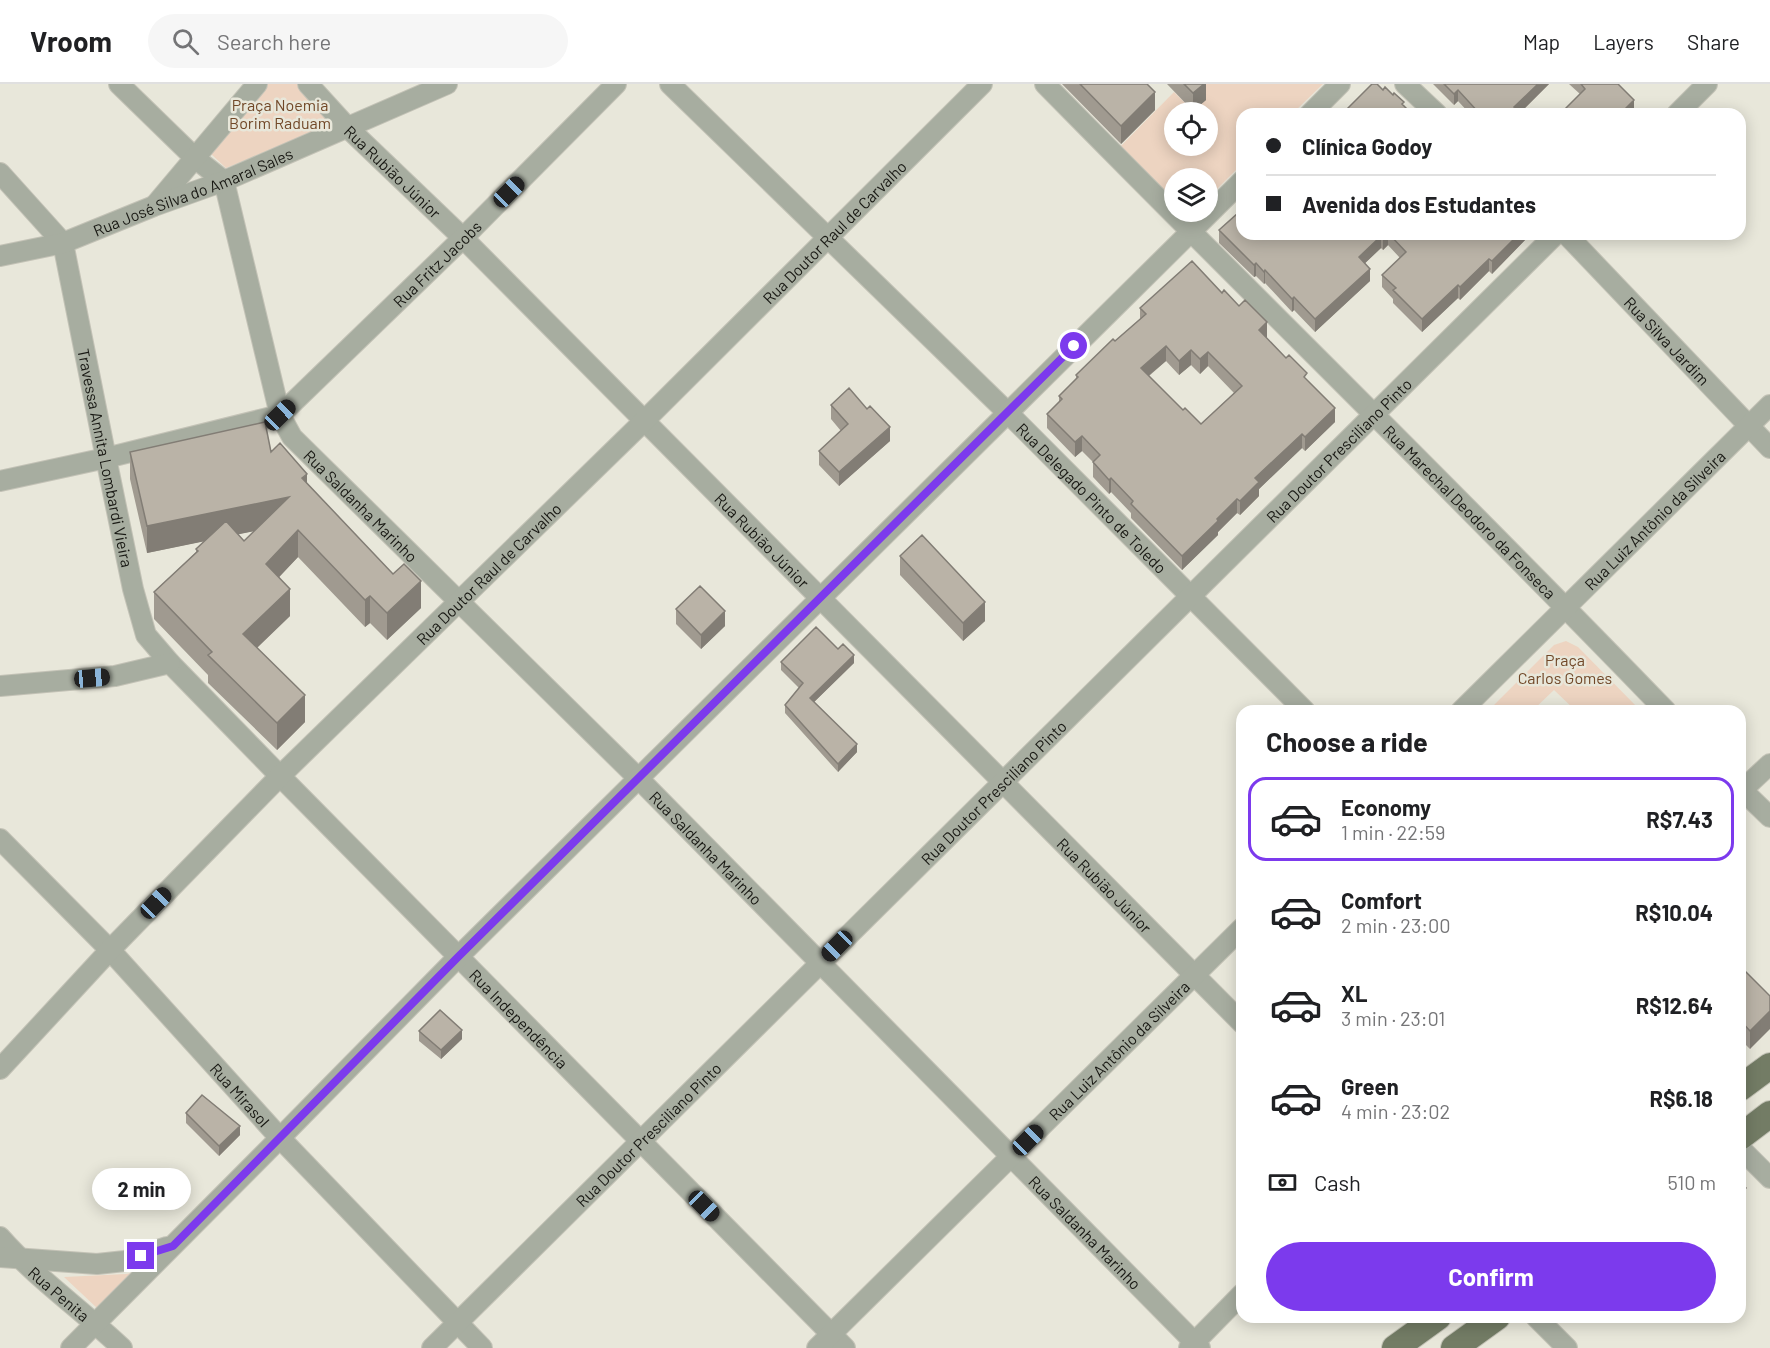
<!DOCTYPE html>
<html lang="en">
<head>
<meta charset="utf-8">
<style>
	body { margin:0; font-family:Barlow,sans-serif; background:#f6f6f6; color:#202124; height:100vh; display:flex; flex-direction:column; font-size:22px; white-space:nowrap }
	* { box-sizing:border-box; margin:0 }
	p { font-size:20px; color:#757577 }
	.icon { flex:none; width:33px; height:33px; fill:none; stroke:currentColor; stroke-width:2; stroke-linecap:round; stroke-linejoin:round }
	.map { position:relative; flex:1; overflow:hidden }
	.drawer { position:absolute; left:1236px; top:621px; width:510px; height:618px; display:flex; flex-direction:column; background:#fff; border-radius:18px; box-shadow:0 3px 15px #0003 }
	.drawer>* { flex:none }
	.hud { position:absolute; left:1236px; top:24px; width:510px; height:132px; border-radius:18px; box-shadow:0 3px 15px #0003; display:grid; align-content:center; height:132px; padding:0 30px; background:#fff }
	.controls { position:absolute; left:1164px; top:18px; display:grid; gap:12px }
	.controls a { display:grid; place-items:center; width:54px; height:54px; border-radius:50%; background:#fff; box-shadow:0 3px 15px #0003; font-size:30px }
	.end { position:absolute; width:27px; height:27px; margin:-14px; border:8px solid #7c3aed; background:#fff; box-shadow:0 0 0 3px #fff }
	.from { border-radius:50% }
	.bubble { position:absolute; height:42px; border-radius:21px; background:#fff; box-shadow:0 3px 15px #0003; font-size:20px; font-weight:700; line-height:42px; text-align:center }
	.car { position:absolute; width:18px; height:36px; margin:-18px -9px; border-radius:8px; box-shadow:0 0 4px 2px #0007; background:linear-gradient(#222 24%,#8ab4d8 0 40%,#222 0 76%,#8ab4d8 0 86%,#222 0) }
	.hud b { display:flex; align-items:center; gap:21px; height:57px; font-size:22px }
	.hud b+b { border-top:2px solid #e0e0e0 }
	.hud i { width:15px; height:15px; background:#202124 }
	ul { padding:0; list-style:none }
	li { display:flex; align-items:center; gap:18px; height:84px; margin:0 12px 9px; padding:0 18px; border:3px solid transparent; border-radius:18px }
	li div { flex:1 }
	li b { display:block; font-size:22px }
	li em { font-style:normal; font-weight:700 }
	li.active { border-color:#7c3aed }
	li>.icon { width:54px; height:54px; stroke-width:1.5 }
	h2 { padding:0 30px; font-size:27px; line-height:72px }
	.pay { display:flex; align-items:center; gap:15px; height:66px; padding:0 30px; font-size:22px }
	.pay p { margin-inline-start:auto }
	.button { display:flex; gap:12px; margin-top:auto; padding:12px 30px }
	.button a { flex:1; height:69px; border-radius:36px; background:#7c3aed; color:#fff; font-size:24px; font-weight:700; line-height:69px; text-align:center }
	header { display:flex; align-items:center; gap:36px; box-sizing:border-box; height:84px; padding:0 30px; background:#fff; border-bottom:2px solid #e0e0e0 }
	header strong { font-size:28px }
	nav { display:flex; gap:33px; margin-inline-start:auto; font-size:21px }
	.search { width:420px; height:54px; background:#f6f6f6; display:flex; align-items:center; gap:15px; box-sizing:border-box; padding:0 21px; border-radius:33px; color:#757577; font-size:22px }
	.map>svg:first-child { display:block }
</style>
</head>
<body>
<header>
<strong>Vroom</strong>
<div class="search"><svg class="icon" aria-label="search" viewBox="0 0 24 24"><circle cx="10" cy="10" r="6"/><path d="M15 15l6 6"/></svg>Search here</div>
<nav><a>Map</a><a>Layers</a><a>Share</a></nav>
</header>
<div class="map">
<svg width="1770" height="1264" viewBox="0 0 1770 1264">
	<rect width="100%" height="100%" fill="#e8e7da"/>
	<path fill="#edd4c1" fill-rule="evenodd" d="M265,0H301L336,38L226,84L210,69Z
		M1205,0H1323L1292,30H1242V80L1208,114V94H1174V126L1118,65L1174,8L1193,27ZM1174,28H1208V62H1174Z
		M1566,557L1578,563L1641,627H1576L1554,606L1532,627H1488L1554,561Z
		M137,1188L97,1224L64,1193L126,1190Z"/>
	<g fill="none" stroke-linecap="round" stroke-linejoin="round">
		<defs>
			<g id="minor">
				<path id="s1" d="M119,0L196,75L224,97L280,331L292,353L638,694L1200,1264"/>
				<path id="s2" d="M308,0L348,44L463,154L1242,939"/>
				<path id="s3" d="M670,0L1007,328L1305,627"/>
				<path id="s4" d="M1045,0C1251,210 1462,415 1666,627"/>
				<path d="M1405,0L1437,30"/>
				<path d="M1310,30L1340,0"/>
				<path d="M1677,30L1707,0"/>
				<path d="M0,89L63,159"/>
				<path d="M156,120L257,0"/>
				<path id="s5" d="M1566,150L1770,364"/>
				<path id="s6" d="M63,159L106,374L133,505L146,551L170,579L280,692L845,1264"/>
				<path id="s7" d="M0,172L63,159L154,122L224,97L447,0"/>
				<path id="s8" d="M280,331L463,154L616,0"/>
				<path d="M0,397L106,374L280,331"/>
				<path d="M0,602L115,592L170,579"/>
				<path id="s9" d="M1461,627L1770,321"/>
				<path d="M1740,704L1770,733"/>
				<path d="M1740,708L1770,680"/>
				<path id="s10" d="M0,755L110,866L280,1054L482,1264"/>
				<path id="s11" d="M0,985L110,866L280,692L640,341L982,0"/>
				<path d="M1740,1064L1770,1094"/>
				<path id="s12" d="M0,1153C36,1194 82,1226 122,1264"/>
				<path d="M0,1173L97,1180L125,1177L167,1163"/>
				<path d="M1536,1233L1567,1264"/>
				<path d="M71,1264L280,1054L458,873L1242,97"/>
				<path id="s13" d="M432,1264L1556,150"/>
				<path id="s14" d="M817,1264L1242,844"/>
				<path d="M1189,1264L1242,1210"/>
			</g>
			<path id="major" d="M1740,1004L1770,982
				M1740,1053L1770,1030
				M1395,1264L1438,1233
				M1454,1264L1497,1233"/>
		</defs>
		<use href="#minor" stroke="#c3c2b6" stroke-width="22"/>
		<use href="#major" stroke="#c3c2b6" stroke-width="28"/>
		<use href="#minor" stroke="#a7ada0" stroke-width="20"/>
		<use href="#major" stroke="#737c65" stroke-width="26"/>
	</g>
	<path fill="#a09a90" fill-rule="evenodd" d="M1062,0H1147L1155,26L1121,60Z
		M1167,0H1206V16L1193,27Z
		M1433,0H1549L1520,29L1521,30H1470L1458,17L1454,21Z
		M1569,0H1618L1634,27L1580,10Z
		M1239,133L1242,150H1528V153L1492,190L1489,187L1460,216L1458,214L1422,248L1393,219V215L1382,203V191L1400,174L1388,161L1383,166L1381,164L1365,179L1370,197L1315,248L1294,226L1292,228L1265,199L1264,200L1256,192L1254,193L1219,159V146Z
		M1222,209L1267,253L1266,254L1307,296L1335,338L1305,367L1302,364L1259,405V412L1240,431L1237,429L1218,448V451L1182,486L1131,434V429L1111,408L1109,410L1093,393V378L1082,367L1075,373L1047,344V330L1059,319V312L1076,295V291L1140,235V224ZM1166,277L1179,291L1191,281L1200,290L1208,282L1234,309L1201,340L1183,326L1149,292Z
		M831,321L890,357L839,402L819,381V367L841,347L831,335Z
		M130,368H271L307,399L421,524L387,556L370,539L365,543L298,473L279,493L290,532L257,564L305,638L277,666L208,599V591L154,535V508L196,468V465L204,457L147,469L130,395ZM254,447L244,457L238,450Z
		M900,472L985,537L963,557L900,491Z
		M676,525L725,542L701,565L676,540Z
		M838,565L854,579L814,618L857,668L838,688L785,629V621L799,604L781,586V578Z
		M1740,882L1770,912L1750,965L1740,955Z
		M419,947L462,955L441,975L419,957Z
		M186,1029L240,1051L219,1072L186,1039Z"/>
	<path fill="#827d75" d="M1197,0H1206V16L1193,27V9Z
		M1538,0H1549L1519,30L1514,23Z
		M1458,6V17L1454,21V10Z
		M1155,8V26L1121,60V42Z
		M1634,16V27L1631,30H1620Z
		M1387,150H1388V161L1383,166V154Z
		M1519,150H1528V153L1492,190V177Z
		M1381,152V164L1359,185V173Z
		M1489,175V187L1460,216V203Z
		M1256,179V192L1254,193V181Z
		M1370,185V197L1315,248V235Z
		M1265,186V199L1264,200V188Z
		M1458,201V214L1422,248V235Z
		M1294,213V226L1292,228V215Z
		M1267,238V253L1259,261V246Z
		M1166,262V277L1141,298V284Z
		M1191,266V281L1179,291V277Z
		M1208,268V282L1200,290V275Z
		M1335,324V338L1305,367V353Z
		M890,343V357L839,402V388Z
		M1302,350V364L1259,405V412L1240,431V417L1255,394Z
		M1082,352V367L1075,373V358Z
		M307,390V417L302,394Z
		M1111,394V408L1109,410V396Z
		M289,413V440L147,469V442Z
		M1237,415V429L1218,448V451L1182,486V472L1217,435Z
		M298,446V473L266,507V480Z
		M421,497V524L387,556V529Z
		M290,505V532L243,577V550Z
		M370,512V539L365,543V516Z
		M985,518V537L963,557V539Z
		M725,527V542L701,565V551Z
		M854,571V579L810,622V614Z
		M305,611V638L277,666V639Z
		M857,660V668L838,688V680Z
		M1770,927V945L1750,965V947Z
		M462,946V955L441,975V966Z
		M240,1042V1051L219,1072V1062Z
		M1746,1104V1123L1740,1128V1109Z"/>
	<path fill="#bab3a7" stroke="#827d75" stroke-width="1.5" fill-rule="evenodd" d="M1080,0H1147L1155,8L1121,42Z
		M1184,0H1204L1193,9Z
		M1372,0H1377L1383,6L1385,3L1393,11L1394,9L1404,18L1402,20L1412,30H1342Z
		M1444,0H1538L1514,23L1521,30H1480L1458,6L1454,10Z
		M1581,0H1618L1634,16L1620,30H1560L1585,5Z
		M1237,130L1239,133L1242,131V150H1387L1383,154L1381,152L1359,173L1370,185L1315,235L1294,213L1292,215L1265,186L1264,188L1256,179L1254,181L1219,146Z
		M1389,150H1519L1492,177L1489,175L1460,203L1458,201L1422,235L1393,206L1396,204L1382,191L1406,168Z
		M1192,177L1222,209L1224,206L1239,222L1245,216L1267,238L1259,246L1286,274L1289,271L1307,289L1304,293L1335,324L1305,353L1302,350L1255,394L1259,398L1240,417L1237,415L1217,435L1218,437L1182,472L1131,420L1133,417L1111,394L1109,396L1093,378L1100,371L1082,352L1075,358L1047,330L1062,315L1059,312L1078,293L1076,291L1113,255L1115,257L1146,230L1140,224ZM1166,262L1179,277L1191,266L1200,275L1208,268L1242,302L1201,340L1185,324L1183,326L1141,284Z
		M849,304L867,325L870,322L890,343L839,388L819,367L848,340L831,321Z
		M265,338L271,368L280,359L307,390L302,394L393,490L404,480L421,497L387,529L370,512L365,516L298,446L266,480L290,505L243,550L305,611L277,639L208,571L212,568L154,508L198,467L196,465L226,437L244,457L289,413L147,442L130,368Z
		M922,451L985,518L963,539L900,472Z
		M700,502L725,527L701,551L676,525Z
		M816,543L838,565L843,560L854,571L810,614L857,660L838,680L785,621L803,599L781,578Z
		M1740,882L1770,912V927L1750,947L1740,936Z
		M440,926L462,946L441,966L419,947Z
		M202,1011L240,1042L219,1062L186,1029Z
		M1740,1098L1746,1104L1740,1109Z"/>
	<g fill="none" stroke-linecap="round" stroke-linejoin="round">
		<path stroke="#7c3aed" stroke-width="8" d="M141,1172L173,1162L458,873L1074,262"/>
	</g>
	<g text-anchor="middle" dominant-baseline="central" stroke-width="5" stroke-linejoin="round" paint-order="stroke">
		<g font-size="16" fill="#714828" stroke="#e8e7da">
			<text x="280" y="20">Praça Noemia<tspan x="280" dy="18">Borim Raduam</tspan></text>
			<text x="1565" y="575">Praça<tspan x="1565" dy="18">Carlos Gomes</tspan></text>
		</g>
		<g font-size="16" fill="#181813" stroke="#e8e7da">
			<text stroke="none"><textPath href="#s2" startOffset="122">Rua Rubião Júnior</textPath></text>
			<text stroke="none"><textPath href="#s7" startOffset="204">Rua José Silva do Amaral Sales</textPath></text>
			<text stroke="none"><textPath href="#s11" startOffset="1182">Rua Doutor Raul de Carvalho</textPath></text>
			<text stroke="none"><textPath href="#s8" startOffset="218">Rua Fritz Jacobs</textPath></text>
			<text stroke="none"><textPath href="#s5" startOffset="147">Rua Silva Jardim</textPath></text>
			<text stroke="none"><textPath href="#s13" startOffset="1276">Rua Doutor Presciliano Pinto</textPath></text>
			<text stroke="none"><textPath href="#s6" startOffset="219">Travessa Annita Lombardi Vieira</textPath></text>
			<text stroke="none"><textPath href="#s3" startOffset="591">Rua Delegado Pinto de Toledo</textPath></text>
			<text stroke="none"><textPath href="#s1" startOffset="506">Rua Saldanha Marinho</textPath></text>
			<text stroke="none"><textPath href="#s4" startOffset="603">Rua Marechal Deodoro da Fonseca</textPath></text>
			<text stroke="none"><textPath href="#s9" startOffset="272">Rua Luiz Antônio da Silveira</textPath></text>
			<text stroke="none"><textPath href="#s2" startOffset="644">Rua Rubião Júnior</textPath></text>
			<text stroke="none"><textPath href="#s11" startOffset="696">Rua Doutor Raul de Carvalho</textPath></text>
			<text stroke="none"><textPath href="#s13" startOffset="790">Rua Doutor Presciliano Pinto</textPath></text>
			<text stroke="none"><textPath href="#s1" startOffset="992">Rua Saldanha Marinho</textPath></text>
			<text stroke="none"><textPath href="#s2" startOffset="1130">Rua Rubião Júnior</textPath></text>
			<text stroke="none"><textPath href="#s6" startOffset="936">Rua Independência</textPath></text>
			<text stroke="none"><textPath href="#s14" startOffset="424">Rua Luiz Antônio da Silveira</textPath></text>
			<text stroke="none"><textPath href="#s10" startOffset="351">Rua Mirasol</textPath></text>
			<text stroke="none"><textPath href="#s13" startOffset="304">Rua Doutor Presciliano Pinto</textPath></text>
			<text stroke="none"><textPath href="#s1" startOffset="1532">Rua Saldanha Marinho</textPath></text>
			<text stroke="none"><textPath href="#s12" startOffset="82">Rua Penita</textPath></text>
		</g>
	</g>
</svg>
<div class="controls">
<a><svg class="icon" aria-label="locate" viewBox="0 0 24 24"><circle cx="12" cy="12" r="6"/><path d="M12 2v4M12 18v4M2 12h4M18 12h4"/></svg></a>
<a><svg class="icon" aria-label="layers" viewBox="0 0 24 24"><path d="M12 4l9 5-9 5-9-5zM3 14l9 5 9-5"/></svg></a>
</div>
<i class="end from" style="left:1074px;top:262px"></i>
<i class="end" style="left:141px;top:1172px"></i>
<div class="bubble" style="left:92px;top:1084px;width:99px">2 min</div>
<i class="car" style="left:509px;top:108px;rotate:45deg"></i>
<i class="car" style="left:280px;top:331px;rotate:46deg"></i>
<i class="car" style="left:92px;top:594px;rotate:85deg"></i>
<i class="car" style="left:156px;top:819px;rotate:44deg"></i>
<i class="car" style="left:837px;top:862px;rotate:225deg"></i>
<i class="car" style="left:1028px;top:1056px;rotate:45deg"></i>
<i class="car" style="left:704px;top:1122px;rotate:135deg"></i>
<div class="hud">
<b><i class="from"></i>Clínica Godoy</b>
<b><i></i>Avenida dos Estudantes</b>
</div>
<section class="drawer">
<h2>Choose a ride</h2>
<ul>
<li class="active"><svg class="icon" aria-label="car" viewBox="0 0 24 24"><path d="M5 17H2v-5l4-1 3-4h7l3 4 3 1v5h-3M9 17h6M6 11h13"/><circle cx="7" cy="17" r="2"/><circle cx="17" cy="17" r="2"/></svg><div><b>Economy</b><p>1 min · 22:59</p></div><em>R$7.43</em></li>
<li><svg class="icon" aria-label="car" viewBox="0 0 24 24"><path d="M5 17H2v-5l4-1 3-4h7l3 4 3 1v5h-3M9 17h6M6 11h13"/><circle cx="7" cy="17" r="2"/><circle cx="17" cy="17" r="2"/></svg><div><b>Comfort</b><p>2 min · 23:00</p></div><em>R$10.04</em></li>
<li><svg class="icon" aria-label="car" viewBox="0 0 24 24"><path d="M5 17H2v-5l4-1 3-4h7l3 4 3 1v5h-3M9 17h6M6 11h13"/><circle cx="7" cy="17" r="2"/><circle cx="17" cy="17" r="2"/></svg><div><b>XL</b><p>3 min · 23:01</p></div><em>R$12.64</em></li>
<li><svg class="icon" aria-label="car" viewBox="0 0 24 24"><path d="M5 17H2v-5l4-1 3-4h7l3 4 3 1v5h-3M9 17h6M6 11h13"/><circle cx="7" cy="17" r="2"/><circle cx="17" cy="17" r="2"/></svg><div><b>Green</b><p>4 min · 23:02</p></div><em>R$6.18</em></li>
</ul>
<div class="pay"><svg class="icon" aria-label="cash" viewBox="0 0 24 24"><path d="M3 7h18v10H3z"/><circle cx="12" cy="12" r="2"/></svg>Cash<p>510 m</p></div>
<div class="button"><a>Confirm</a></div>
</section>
</div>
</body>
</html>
